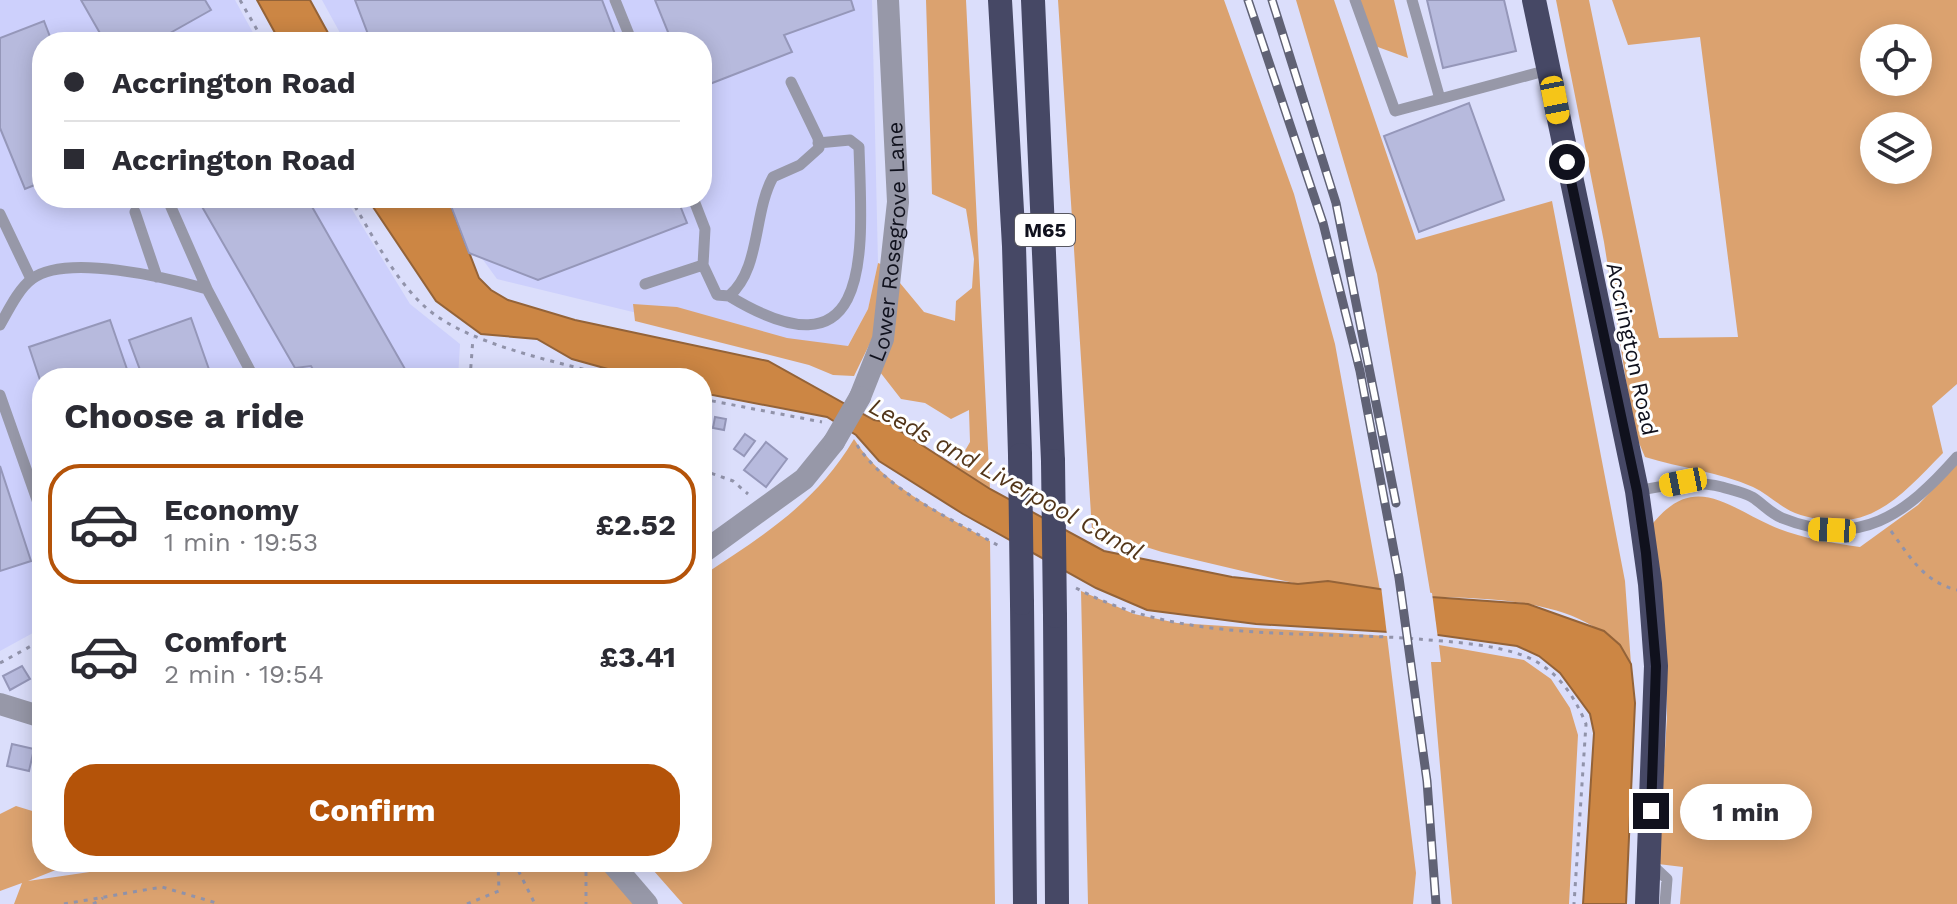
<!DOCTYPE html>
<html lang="en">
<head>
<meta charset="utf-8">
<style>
	body { margin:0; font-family:"Work Sans",sans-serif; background:#f2f2f3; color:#2b2b33; height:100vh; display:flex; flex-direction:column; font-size:30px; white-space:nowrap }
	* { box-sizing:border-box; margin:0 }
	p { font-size:26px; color:#7c7c81 }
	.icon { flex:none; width:44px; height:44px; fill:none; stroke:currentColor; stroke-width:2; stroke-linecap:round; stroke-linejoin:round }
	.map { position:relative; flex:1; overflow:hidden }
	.side { position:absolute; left:32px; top:368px; width:680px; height:504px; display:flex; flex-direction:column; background:#fff; border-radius:32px; box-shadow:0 4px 20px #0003 }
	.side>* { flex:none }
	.guide { position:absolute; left:32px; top:32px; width:680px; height:176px; border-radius:32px; box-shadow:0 4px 20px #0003; display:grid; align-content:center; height:176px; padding:0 32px; background:#fff }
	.tools { position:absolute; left:1860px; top:24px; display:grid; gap:16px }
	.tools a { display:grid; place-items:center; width:72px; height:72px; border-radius:50%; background:#fff; box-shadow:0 4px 20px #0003; font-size:40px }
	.end { position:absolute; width:36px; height:36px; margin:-18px; border:10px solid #10111d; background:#fff; box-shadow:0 0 0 4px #fff }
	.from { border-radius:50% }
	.bubble { position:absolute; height:56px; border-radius:28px; background:#fff; box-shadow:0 4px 20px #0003; font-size:26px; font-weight:700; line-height:56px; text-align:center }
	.car { position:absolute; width:24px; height:48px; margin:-24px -12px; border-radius:10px; box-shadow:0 0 6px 2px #0007; background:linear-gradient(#f5c518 24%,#345 0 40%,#f5c518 0 76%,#345 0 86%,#f5c518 0) }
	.guide b { display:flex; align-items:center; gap:28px; height:76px; font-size:30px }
	.guide b+b { border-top:2px solid #e1e1e2 }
	.guide i { width:20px; height:20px; background:#2b2b33 }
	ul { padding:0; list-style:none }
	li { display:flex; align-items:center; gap:24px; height:120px; margin:0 16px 12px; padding:0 16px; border:4px solid transparent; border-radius:32px }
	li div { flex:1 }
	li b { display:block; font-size:30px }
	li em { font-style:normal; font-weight:700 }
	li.selected { border-color:#b45309 }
	li>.icon { width:72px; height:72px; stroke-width:1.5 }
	h2 { padding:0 32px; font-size:36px; line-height:96px }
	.button { display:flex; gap:16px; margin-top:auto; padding:16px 32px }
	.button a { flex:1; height:92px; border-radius:32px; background:#b45309; color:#fff; font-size:32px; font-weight:700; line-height:92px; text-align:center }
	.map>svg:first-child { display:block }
</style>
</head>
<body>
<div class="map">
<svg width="1957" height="904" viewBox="0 0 1957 904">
	<rect width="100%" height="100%" fill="#dbdefb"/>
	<path fill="#cdd0fc" d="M0,0H235L258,42H42V198H345L410,304L460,344L458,378H42V628L0,651Z
		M322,0H872L878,263L868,309L839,362L497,279L438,198H702V42H345Z"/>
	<path fill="#dba26f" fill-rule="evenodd" d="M926,0H966L990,489L955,468L970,442L969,410L951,419L925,403L901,399L880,372L900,283L924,312L955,321L956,301L972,288L974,259L966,209L932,194Z
		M1058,0H1224L1294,194L1335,344L1380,590L1328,581L1298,584L1162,552L1092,530Z
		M1296,0H1334L1416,240L1552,201L1625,581L1631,664C1595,600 1497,598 1431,597L1377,274Z
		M1360,0H1394L1408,58L1375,46Z
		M1556,0H1589L1659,338L1738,337L1700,37L1628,45L1612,0H1957V384L1932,406L1943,453C1898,499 1866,538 1795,513C1780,507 1768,494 1753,487C1719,472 1680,468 1645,457L1634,431L1604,242ZM1874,38H1918V82H1874ZM1874,126H1918V170H1874Z
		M878,263L886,266L873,337L854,376L833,375L809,365L635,321L633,304L677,307L787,338L848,346L868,309Z
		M854,439C884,487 942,513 990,541L995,904H683L646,862H702V576C764,535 815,504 854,439Z
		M1957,464V904H1680L1683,867L1658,864L1667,717L1665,635L1650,527C1692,472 1724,504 1770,525C1798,538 1829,542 1860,547L1918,505Z
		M1081,591L1134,614L1177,623L1387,636L1416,873L1413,904H1088Z
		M1439,645L1524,660L1551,679L1570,708L1578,735L1569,904H1452L1431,662H1441Z
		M16,806L42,814V862H76L28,881L158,862H183L223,872L199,862H592L627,879L644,904H14L22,883L0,891V814Z"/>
	<path fill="#cc8644" stroke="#946338" stroke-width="2" d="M257,0H310L333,42H280Z
		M367,198H448L479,278L491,290L508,300L575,320L768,361L874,420L886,422L990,489L1104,551L1232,577L1298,584L1328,581L1431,597L1528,604L1604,631L1620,645L1631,664L1635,703L1626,904H1583L1594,733L1590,714L1560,673L1539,656L1517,646L1438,635L1256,624L1147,610L1096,588L963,514L879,461L856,435L827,417L702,393V378H640L572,359L537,339L481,334L436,301Z"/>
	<path fill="#dbdefb" d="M1381,586L1432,593L1438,639L1387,635Z"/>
	<path fill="#b7badd" stroke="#9597b9" stroke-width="2" d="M81,0H205L211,10L154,42H105Z
		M355,0H602L618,42H371Z
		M655,0H851L854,10L784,35L792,52L702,87V42H672Z
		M1427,0H1504L1516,51L1443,68Z
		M44,21L52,42H42V182L25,189L0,128V38Z
		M1469,103L1504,200L1419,232L1384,136Z
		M197,198H307L409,376L318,378L311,366L295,368Z
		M448,198H677L687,223L538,280L469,253Z
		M191,318L212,378H143L129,340Z
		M110,320L130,378H42V386L29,347Z
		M715,417L726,419L724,430L713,428Z
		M702,423L711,427L702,451Z
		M745,434L755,441L744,456L734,449Z
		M766,442L787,459L766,487L744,470Z
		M0,466L31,561L0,571Z
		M22,666L30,679L10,690L3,676Z
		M12,744L34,749L29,771L7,766Z"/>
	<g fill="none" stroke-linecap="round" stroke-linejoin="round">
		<path stroke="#9193aa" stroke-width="3" stroke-dasharray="4 6" stroke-linecap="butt" d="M240,0L264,42
			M350,198C372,234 393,277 423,305C465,345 562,363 619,378
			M470,378L473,338
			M702,399L822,422
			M857,445C887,491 952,519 999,546
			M702,470L733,481L748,494
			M1891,531C1910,557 1924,582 1957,590
			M1076,588C1179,644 1305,630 1418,639C1452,642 1495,644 1527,657C1557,670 1574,695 1586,724L1574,904
			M0,663L42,640
			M514,862L535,904
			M586,862V904
			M64,904L162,887L220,904
			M93,904L103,898
			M467,904L499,891L498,862"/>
		<path stroke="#9798a8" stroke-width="11" d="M615,0L632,42
			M1355,0L1395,111L1548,70
			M1412,0L1440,99
			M167,198L207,289
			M135,212L157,277
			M0,214L31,279
			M703,265L717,295L729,296C761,269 753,213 773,177L800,165L819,148L818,138L791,82
			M645,284L703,265L705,229L693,198
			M729,296C876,385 862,248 859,147L850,140L818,143
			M0,325C8,311 19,288 32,279C66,253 168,278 207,289L254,378
			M0,395L42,514
			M1637,491C1666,485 1693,480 1722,487C1732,490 1743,492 1752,497C1762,503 1770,513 1782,518C1859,549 1906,515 1957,457
			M1651,864L1667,879L1665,904"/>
		<g stroke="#9798a8" stroke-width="22">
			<path id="s1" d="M860,397L883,339L898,202L888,0"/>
			<path d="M702,553L804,479L834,442"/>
			<path d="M0,704L42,717"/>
			<path d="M611,862L647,904"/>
		</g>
		<path stroke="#464865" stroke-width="24" d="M1000,0L1014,246L1020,455
			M1033,0L1053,461
			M1534,0L1637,491L1650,584L1656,666L1647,904
			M1022,603L1025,904
			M1055,616L1057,904"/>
		<defs>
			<path id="rail" d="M1248,0L1323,223L1360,371L1399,578L1427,781L1436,904
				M1272,0L1336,203L1396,503"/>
		</defs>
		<use href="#rail" stroke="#606275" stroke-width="9"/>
		<use href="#rail" stroke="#fff" stroke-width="6" stroke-dasharray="18" stroke-linecap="butt"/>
		<path stroke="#9798a8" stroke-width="22" d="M834,442L860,397"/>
		<path stroke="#464865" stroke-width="24" d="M1020,455L1022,603
			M1053,461L1055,616"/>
	</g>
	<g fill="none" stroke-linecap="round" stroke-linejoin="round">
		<path stroke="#10111d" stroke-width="10" d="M1567,162L1637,491L1646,553L1656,666L1651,811"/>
	</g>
	<g text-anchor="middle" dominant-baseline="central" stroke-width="6" stroke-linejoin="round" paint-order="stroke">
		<rect fill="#fff" stroke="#585861" stroke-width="2" x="1015" y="214" width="60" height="32" rx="6"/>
		<g font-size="20" font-weight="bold" fill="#10111d">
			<text x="1045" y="230">M65</text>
		</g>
		<g font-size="22" fill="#10111d" stroke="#fff">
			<text stroke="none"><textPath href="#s1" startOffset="160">Lower Rosegrove Lane</textPath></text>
			<text transform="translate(1632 349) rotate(78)">Accrington Road</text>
		</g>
		<g font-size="24" font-style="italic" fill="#53361a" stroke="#fff">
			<text transform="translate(1006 479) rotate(29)">Leeds and Liverpool Canal</text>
		</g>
	</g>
</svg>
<div class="tools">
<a><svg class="icon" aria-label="locate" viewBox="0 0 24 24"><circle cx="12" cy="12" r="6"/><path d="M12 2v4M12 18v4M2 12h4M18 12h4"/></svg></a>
<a><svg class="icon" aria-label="layers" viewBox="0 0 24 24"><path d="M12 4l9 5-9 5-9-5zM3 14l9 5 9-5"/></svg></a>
</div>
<i class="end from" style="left:1567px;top:162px"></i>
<i class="end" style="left:1651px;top:811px"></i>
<div class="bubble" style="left:1680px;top:784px;width:132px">1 min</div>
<i class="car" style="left:1555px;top:100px;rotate:169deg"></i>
<i class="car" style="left:1683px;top:482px;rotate:259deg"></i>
<i class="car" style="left:1832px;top:530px;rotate:273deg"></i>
<div class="guide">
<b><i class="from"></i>Accrington Road</b>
<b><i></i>Accrington Road</b>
</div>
<section class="side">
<h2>Choose a ride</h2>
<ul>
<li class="selected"><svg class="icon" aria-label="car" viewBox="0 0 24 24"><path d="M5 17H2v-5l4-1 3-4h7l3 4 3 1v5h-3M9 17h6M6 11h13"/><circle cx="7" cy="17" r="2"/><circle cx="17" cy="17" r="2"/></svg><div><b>Economy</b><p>1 min · 19:53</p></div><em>£2.52</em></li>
<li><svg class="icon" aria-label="car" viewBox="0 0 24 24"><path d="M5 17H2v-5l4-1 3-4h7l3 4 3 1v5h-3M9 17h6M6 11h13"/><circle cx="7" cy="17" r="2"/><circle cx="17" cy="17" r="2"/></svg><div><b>Comfort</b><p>2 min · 19:54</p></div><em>£3.41</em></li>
</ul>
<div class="button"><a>Confirm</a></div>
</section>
</div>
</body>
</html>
